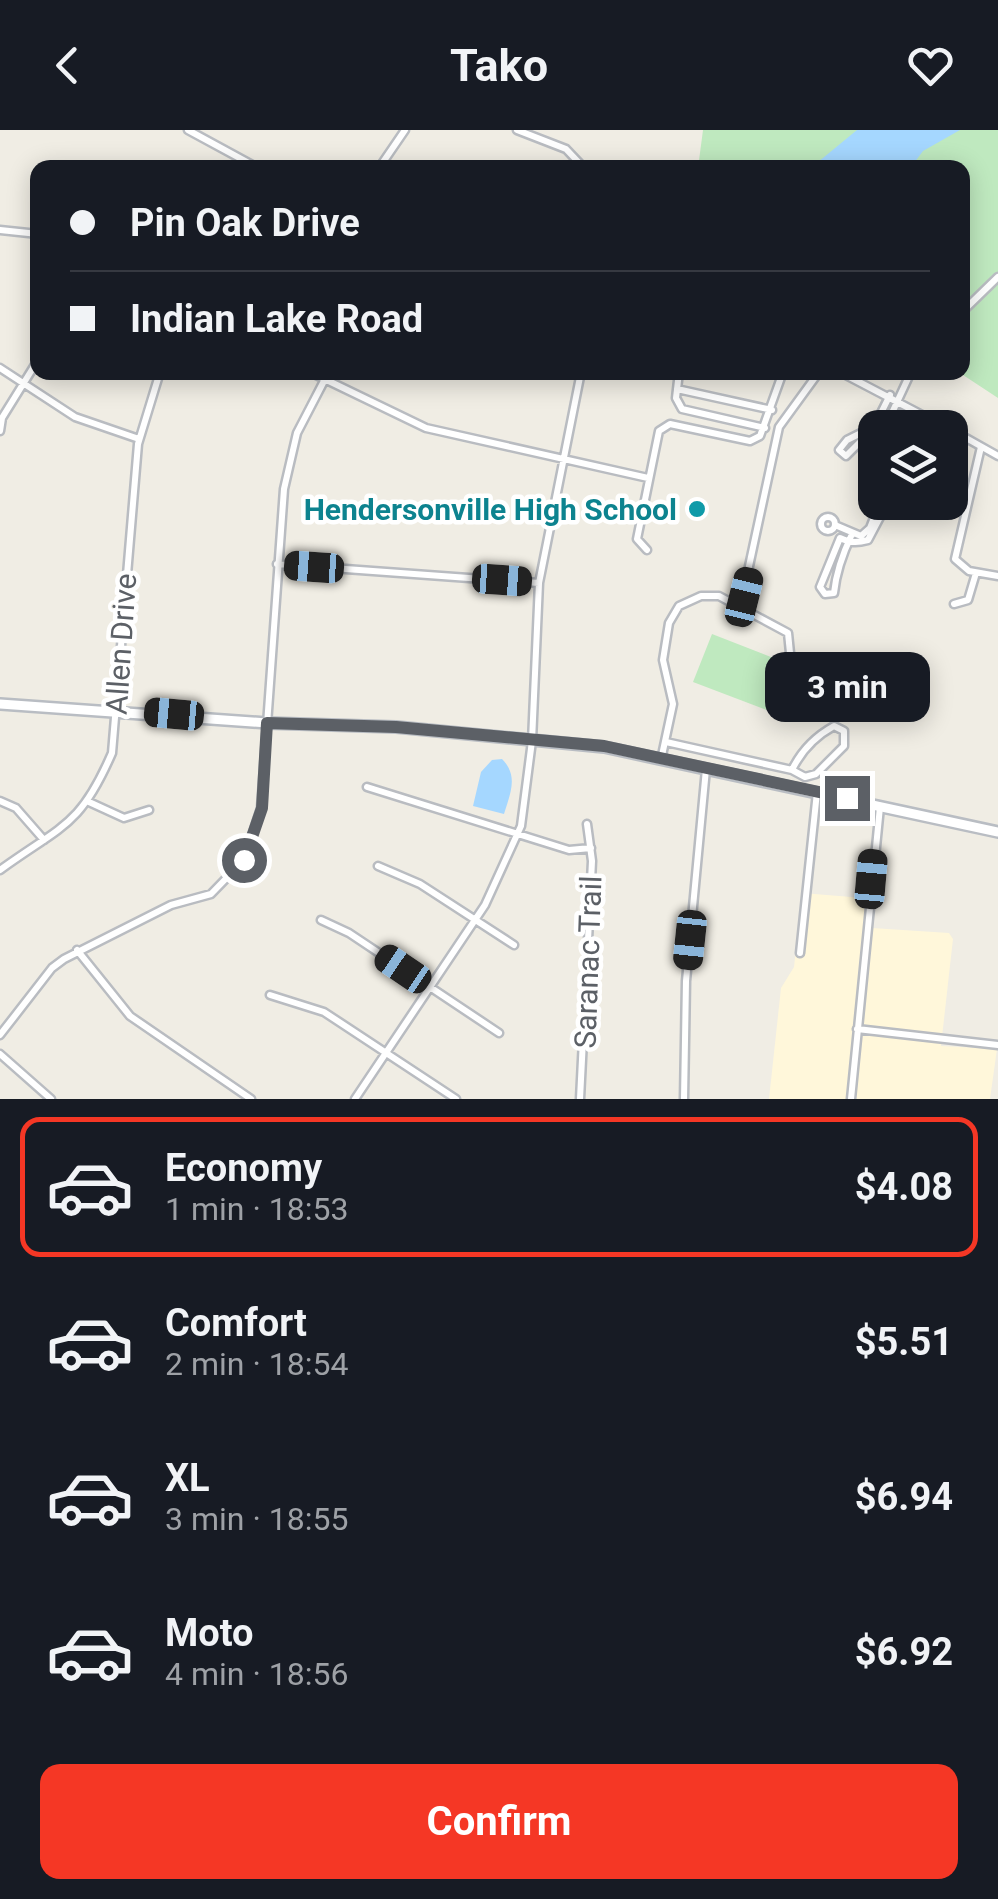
<!DOCTYPE html>
<html lang="en">
<head>
<meta charset="utf-8">
<style>
	body { margin:0; font-family:Roboto,sans-serif; background:#242831; color:#f1f3f6; height:100vh; display:flex; flex-direction:column; font-size:38px; white-space:nowrap }
	* { box-sizing:border-box; margin:0 }
	p { font-size:32px; color:#9ea1a6 }
	.icon { flex:none; width:55px; height:55px; fill:none; stroke:currentColor; stroke-width:2; stroke-linecap:round; stroke-linejoin:round }
	.map { position:relative; height:969px; overflow:hidden }
	.side { display:flex; flex-direction:column; background:#171b24; flex:1 }
	.side>* { flex:none }
	.hud { position:absolute; left:30px; top:30px; width:940px; height:220px; border-radius:20px; box-shadow:0 5px 25px #0003; display:grid; align-content:center; height:220px; padding:0 40px; background:#171b24 }
	.fabs { position:absolute; left:858px; top:280px; display:grid; gap:20px }
	.fabs a { display:grid; place-items:center; width:110px; height:110px; border-radius:20px; background:#171b24; box-shadow:0 5px 25px #0003; font-size:50px }
	.end { position:absolute; width:45px; height:45px; margin:-22px; border:12px solid #5c6066; background:#fff; box-shadow:0 0 0 5px #fff }
	.from { border-radius:50% }
	.bubble { position:absolute; height:70px; border-radius:20px; background:#171b24; box-shadow:0 5px 25px #0003; font-size:32px; font-weight:700; line-height:70px; text-align:center }
	.car { position:absolute; width:30px; height:60px; margin:-30px -15px; border-radius:12px; box-shadow:0 0 8px 2px #0007; background:linear-gradient(#222 24%,#8ab4d8 0 40%,#222 0 76%,#8ab4d8 0 86%,#222 0) }
	.hud b { display:flex; align-items:center; gap:35px; height:95px; font-size:38px }
	.hud b+b { border-top:2px solid #363941 }
	.hud i { width:25px; height:25px; background:#f1f3f6 }
	ul { padding:18px 0 0; list-style:none }
	li { display:flex; align-items:center; gap:30px; height:140px; margin:0 20px 15px; padding:0 20px; border:5px solid transparent; border-radius:20px }
	li div { flex:1 }
	li b { display:block; font-size:38px }
	li em { font-style:normal; font-weight:700 }
	li.current { border-color:#f53725 }
	li>.icon { width:90px; height:90px; stroke-width:1.5 }
	.cta { display:flex; gap:20px; margin-top:auto; padding:20px 40px }
	.cta a { flex:1; height:115px; border-radius:20px; background:#f53725; color:#fff; font-size:40px; font-weight:700; line-height:115px; text-align:center }
	header { display:flex; justify-content:space-between; align-items:center; height:130px; padding:0 40px; background:#171b24; font-size:45px; font-weight:700 }
	.map>svg:first-child { display:block }
</style>
</head>
<body>
<header><svg class="icon" aria-label="back" viewBox="0 0 24 24"><path d="M15 5l-7 7 7 7"/></svg>Tako<svg class="icon" aria-label="heart" viewBox="0 0 24 24"><path d="M12 20l-8-8c-3-5 5-10 8-4 3-6 11-1 8 4z"/></svg></header>
<div class="map">
<svg width="998" height="969" viewBox="0 0 998 969">
	<rect width="100%" height="100%" fill="#f0ede4"/>
	<path fill="#fff7da" d="M802,763L876,769L872,798L949,803L953,809L941,916L997,919L990,969H769L781,858L794,837Z"/>
	<path fill="#bfe9bf" d="M703,0H998V268L960,243L962,38H698Z
		M712,504L799,538L780,585L693,552Z"/>
	<path fill="#a5d7ff" d="M857,0H960L923,21L911,37H812Z
		M502,629C519,646 510,664 504,684L473,676L481,642L492,630Z"/>
	<g fill="none" stroke-linecap="round" stroke-linejoin="round">
		<defs>
			<path id="street" d="M188,0L258,38
				M517,0L566,19L584,38
				M379,38L405,0
				M0,100L38,104
				M962,182L998,147
				M0,238L75,287L139,309
				M310,242L426,298L648,348
				M679,242L676,268L682,279L765,298
				M840,242L947,298
				M677,259L772,280
				M875,295L890,265
				M885,298L911,242
				M950,299L998,326
				M0,301L2,288L38,230
				M875,306L860,312L846,326L839,320L847,310L875,296
				M981,317L955,429L969,441L998,446
				M821 394a7 7 0 1 1 14 0a7 7 0 1 1-14 0Z
				M835,395L861,406L870,398L880,372
				M852,404C843,423 836,443 834,463L825,464L820,457L840,408C851,413 857,413 868,410L888,372
				M647,420L637,409L659,301L670,294L750,311L760,306L783,242
				M277,434L539,453
				M954,474L968,470L976,443
				M740,478L779,297L819,242
				M666,612L792,640L805,647L816,644L844,616V601L834,596C816,606 801,621 792,640
				M661,630L673,574L663,530L669,493L679,476L701,466H719L788,503L790,523
				M367,657L569,720L591,718
				M0,671L16,678L44,710
				M89,672L124,688L149,680
				M378,736L420,754L514,815
				M0,740C62,695 80,697 112,623L138,314L160,242
				M321,790L349,803L499,903
				M77,820L130,886L251,969
				M800,823L817,662
				M270,865L324,882L456,969
				M857,899L998,915
				M0,905L52,838L64,829L171,775L211,764L244,730L261,678L284,359L297,303L324,251
				M0,924L51,969
				M355,969L485,775L521,696L532,611L539,453L581,242
				M580,969L592,731L587,694
				M684,969L686,851L706,639
				M851,969L880,677"/>
			<path id="secondary" d="M0,574L267,593L396,597L604,617L998,702"/>
		</defs>
		<use href="#street" stroke="#b9bcc1" stroke-width="11"/>
		<use href="#secondary" stroke="#b9bdc3" stroke-width="14"/>
		<use href="#street" stroke="#fff" stroke-width="6"/>
		<use href="#secondary" stroke="#fff" stroke-width="9"/>
	</g>
	<g fill="none" stroke-linecap="round" stroke-linejoin="round">
		<path stroke="#5c6066" stroke-width="12" d="M244,730L262,678L267,593L396,597L604,616L847,668"/>
	</g>
	<circle fill="#0f9aa8" stroke="#fff" stroke-width="4" cx="697" cy="379" r="10"/>
	<g text-anchor="middle" dominant-baseline="central" stroke-width="9" stroke-linejoin="round" paint-order="stroke">
		<g font-size="30" font-weight="bold" fill="#0d838f" stroke="#fff" text-anchor="end">
			<text x="677" y="379">Hendersonville High School</text>
		</g>
		<g font-size="30" fill="#5c6066" stroke="#fff">
			<text transform="translate(121 514) rotate(-86)">Allen Drive</text>
			<text transform="translate(588 832) rotate(-88)">Saranac Trail</text>
		</g>
	</g>
</svg>
<div class="fabs">
<a><svg class="icon" aria-label="layers" viewBox="0 0 24 24"><path d="M12 4l9 5-9 5-9-5zM3 14l9 5 9-5"/></svg></a>
</div>
<i class="end from" style="left:244px;top:730px"></i>
<i class="end" style="left:847px;top:668px"></i>
<div class="bubble" style="left:765px;top:522px;width:165px">3 min</div>
<i class="car" style="left:314px;top:437px;rotate:274deg"></i>
<i class="car" style="left:502px;top:450px;rotate:94deg"></i>
<i class="car" style="left:744px;top:467px;rotate:14deg"></i>
<i class="car" style="left:174px;top:584px;rotate:275deg"></i>
<i class="car" style="left:871px;top:749px;rotate:5deg"></i>
<i class="car" style="left:690px;top:810px;rotate:186deg"></i>
<i class="car" style="left:403px;top:839px;rotate:304deg"></i>
<div class="hud">
<b><i class="from"></i>Pin Oak Drive</b>
<b><i></i>Indian Lake Road</b>
</div>
</div>
<section class="side">
<ul>
<li class="current"><svg class="icon" aria-label="car" viewBox="0 0 24 24"><path d="M5 17H2v-5l4-1 3-4h7l3 4 3 1v5h-3M9 17h6M6 11h13"/><circle cx="7" cy="17" r="2"/><circle cx="17" cy="17" r="2"/></svg><div><b>Economy</b><p>1 min · 18:53</p></div><em>$4.08</em></li>
<li><svg class="icon" aria-label="car" viewBox="0 0 24 24"><path d="M5 17H2v-5l4-1 3-4h7l3 4 3 1v5h-3M9 17h6M6 11h13"/><circle cx="7" cy="17" r="2"/><circle cx="17" cy="17" r="2"/></svg><div><b>Comfort</b><p>2 min · 18:54</p></div><em>$5.51</em></li>
<li><svg class="icon" aria-label="car" viewBox="0 0 24 24"><path d="M5 17H2v-5l4-1 3-4h7l3 4 3 1v5h-3M9 17h6M6 11h13"/><circle cx="7" cy="17" r="2"/><circle cx="17" cy="17" r="2"/></svg><div><b>XL</b><p>3 min · 18:55</p></div><em>$6.94</em></li>
<li><svg class="icon" aria-label="car" viewBox="0 0 24 24"><path d="M5 17H2v-5l4-1 3-4h7l3 4 3 1v5h-3M9 17h6M6 11h13"/><circle cx="7" cy="17" r="2"/><circle cx="17" cy="17" r="2"/></svg><div><b>Moto</b><p>4 min · 18:56</p></div><em>$6.92</em></li>
</ul>
<div class="cta"><a>Confirm</a></div>
</section>
</body>
</html>
